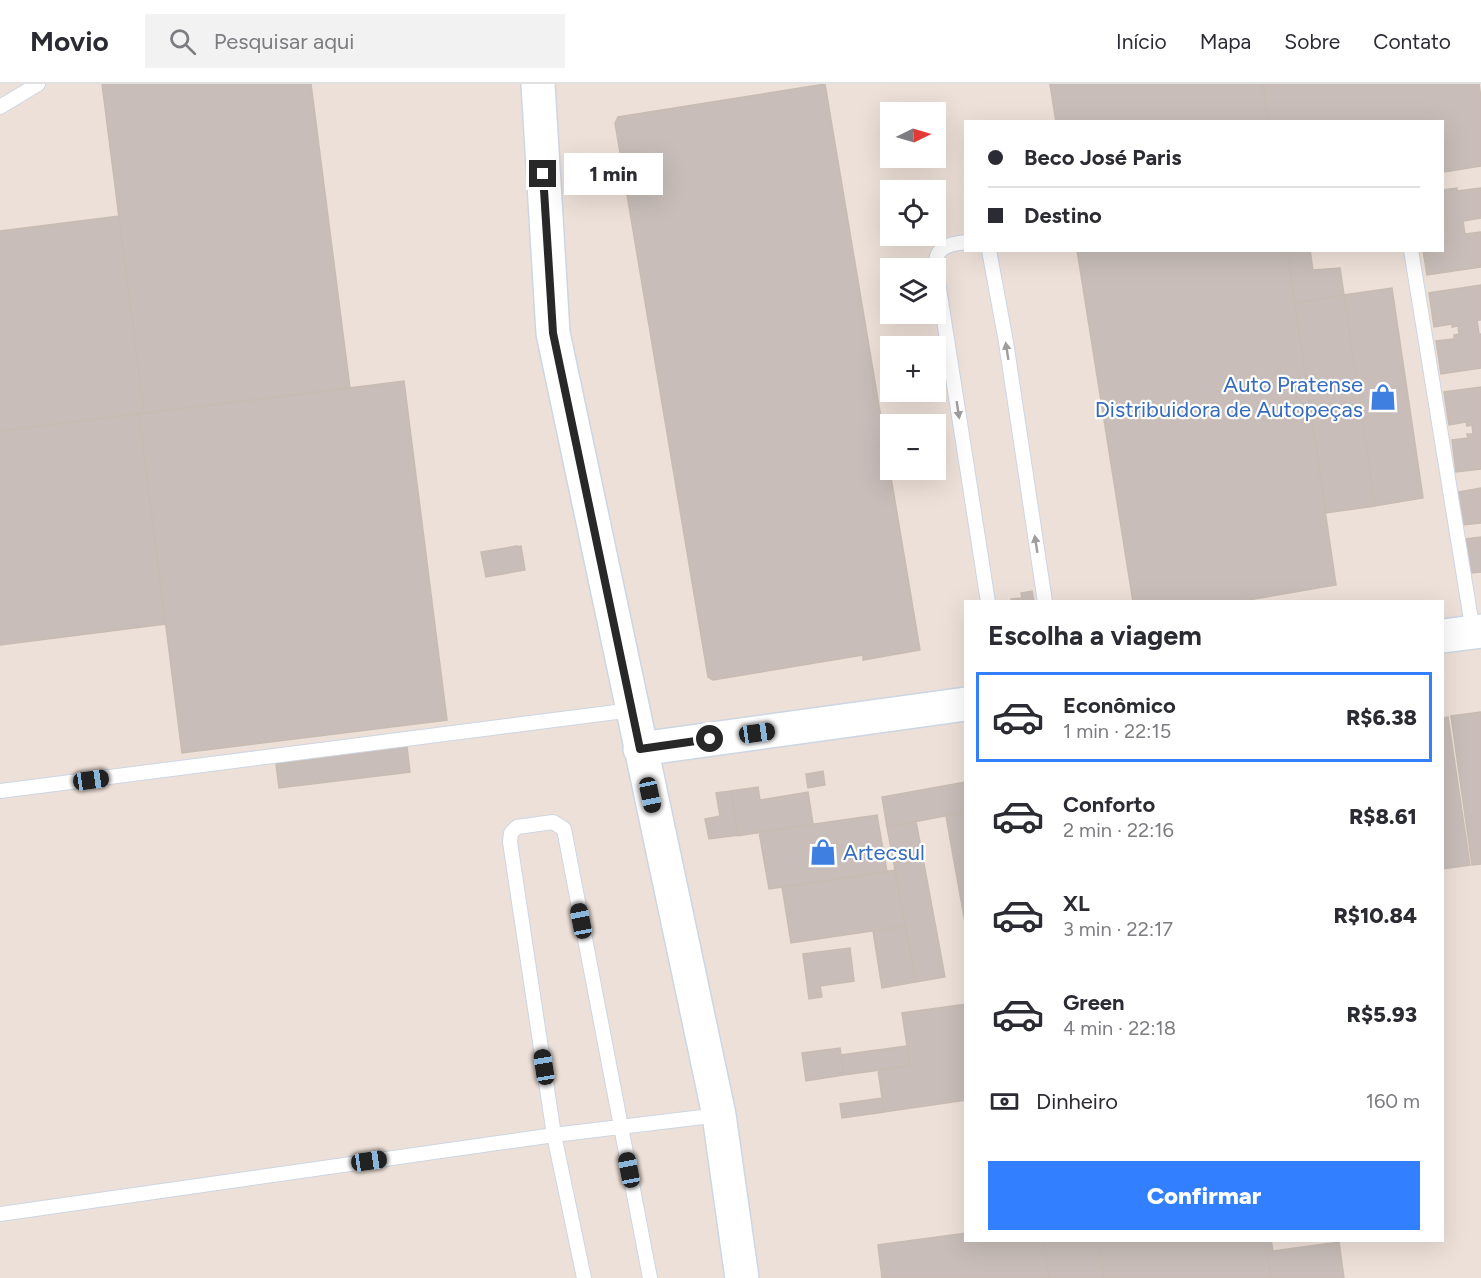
<!DOCTYPE html>
<html lang="pt">
<head>
<meta charset="utf-8">
<style>
	body { margin:0; font-family:Figtree,sans-serif; background:#f2f2f3; color:#2b2b33; height:100vh; display:flex; flex-direction:column; font-size:22px; white-space:nowrap }
	* { box-sizing:border-box; margin:0 }
	p { font-size:20px; color:#7c7c81 }
	.icon { flex:none; width:33px; height:33px; fill:none; stroke:currentColor; stroke-width:2; stroke-linecap:round; stroke-linejoin:round }
	.map { position:relative; flex:1; overflow:hidden }
	.sheet { position:absolute; left:964px; top:516px; width:480px; height:642px; display:flex; flex-direction:column; background:#fff; border-radius:0px; box-shadow:0 6px 24px #0002 }
	.sheet>* { flex:none }
	.hud { position:absolute; left:964px; top:36px; width:480px; height:132px; border-radius:0px; box-shadow:0 6px 24px #0002; display:grid; align-content:center; height:132px; padding:0 24px; background:#fff }
	.needle { width:39px; rotate:85deg }
	.buttons { position:absolute; left:880px; top:18px; display:grid; gap:12px }
	.buttons a { display:grid; place-items:center; width:66px; height:66px; border-radius:0px; background:#fff; box-shadow:0 6px 24px #0002; font-size:30px }
	.end { position:absolute; width:27px; height:27px; margin:-14px; border:8px solid #282828; background:#fff; box-shadow:0 0 0 3px #fff }
	.from { border-radius:50% }
	.bubble { position:absolute; height:42px; border-radius:0px; background:#fff; box-shadow:0 6px 24px #0002; font-size:20px; font-weight:800; line-height:42px; text-align:center }
	.car { position:absolute; width:18px; height:36px; margin:-18px -9px; border-radius:8px; box-shadow:0 0 4px 2px #0007; background:linear-gradient(#222 24%,#8ab4d8 0 40%,#222 0 76%,#8ab4d8 0 86%,#222 0) }
	.hud b { display:flex; align-items:center; gap:21px; height:57px; font-size:22px }
	.hud b+b { border-top:2px solid #e1e1e2 }
	.hud i { width:15px; height:15px; background:#2b2b33 }
	ul { padding:0; list-style:none }
	li { display:flex; align-items:center; gap:18px; height:90px; margin:0 12px 9px; padding:0 12px; border:3px solid transparent; border-radius:0px }
	li div { flex:1 }
	li b { display:block; font-size:22px }
	li em { font-style:normal; font-weight:800 }
	li.selected { border-color:#3280ff }
	li>.icon { width:54px; height:54px; stroke-width:1.5 }
	h2 { padding:0 24px; font-size:27px; line-height:72px }
	.pay { display:flex; align-items:center; gap:15px; height:66px; padding:0 24px; font-size:22px }
	.pay p { margin-inline-start:auto }
	.action { display:flex; gap:12px; margin-top:auto; padding:12px 24px }
	.action a { flex:1; height:69px; border-radius:0px; background:#3280ff; color:#fff; font-size:24px; font-weight:800; line-height:69px; text-align:center }
	header { display:flex; align-items:center; gap:36px; box-sizing:border-box; height:84px; padding:0 30px; background:#fff; border-bottom:2px solid #e1e1e2 }
	header strong { font-size:28px }
	nav { display:flex; gap:33px; margin-inline-start:auto; font-size:21px }
	.search { width:420px; height:54px; background:#f2f2f3; display:flex; align-items:center; gap:15px; box-sizing:border-box; padding:0 21px; border-radius:0px; color:#7c7c81; font-size:22px }
	.map>svg:first-child { display:block }
</style>
</head>
<body>
<header>
<strong>Movio</strong>
<div class="search"><svg class="icon" aria-label="search" viewBox="0 0 24 24"><circle cx="10" cy="10" r="6"/><path d="M15 15l6 6"/></svg>Pesquisar aqui</div>
<nav><a>Início</a><a>Mapa</a><a>Sobre</a><a>Contato</a></nav>
</header>
<div class="map">
<svg width="1481" height="1194" viewBox="0 0 1481 1194">
	<rect width="100%" height="100%" fill="#ede0d8"/>
	<path fill="#c8bdb8" stroke="#c8bcb2" stroke-width="1.5" d="M102,0H311L350,304L144,329Z
		M825,0L920,566L863,576V571L713,596L708,593L615,39L618,33Z
		M1050,0H1263L1268,38H1056Z
		M1263,0H1479L1481,14V82L1443,88V38H1268Z
		M1457,104V107L1481,104V134L1463,137L1465,150L1481,148V183L1427,191L1423,166H1443V151H1445L1443,106Z
		M119,132L144,329L0,347V147Z
		M1077,166H1287L1336,501L1237,518H1133Z
		M1287,166H1310L1313,186L1340,184L1344,211L1295,219Z
		M1481,201V236H1477L1479,250H1481V284L1441,290L1436,257L1454,255V251L1459,250L1458,242L1452,243V240L1434,243L1429,209Z
		M1392,204L1423,414L1375,422L1344,211Z
		M1344,211L1375,422L1326,429L1295,219Z
		M404,297L447,636L182,669L139,330Z
		M1481,303V385L1456,388L1452,356L1468,354L1467,350H1473L1472,341L1467,342L1466,338L1449,341L1444,308Z
		M139,330L165,540L0,561V347Z
		M1481,404V439L1463,441L1458,408Z
		M1481,453V488L1471,489L1466,455Z
		M517,462V463L521,462L525,486L486,493L481,468Z
		M1032,507L1034,518H1011V515L1022,514L1021,509Z
		M1481,628V780L1472,781L1451,632Z
		M1448,633L1470,781L1443,785V634Z
		M407,663L410,688L279,704L276,680Z
		M823,687L825,701L808,704L806,690Z
		M966,698V728L887,743L882,713Z
		M758,703L760,716L808,708L813,740L738,752L731,707Z
		M731,707L738,751L709,755L705,735L720,732L716,709Z
		M966,728V844L946,732Z
		M877,731L887,788L769,805L759,748Z
		M916,737L945,893L916,898L887,743Z
		M895,786L905,842L791,859L782,803Z
		M905,842L916,898L882,904L873,847Z
		M850,864L854,897L820,902L822,913L809,915L803,870Z
		M966,920V1016L884,1028L878,986L910,982L902,929Z
		M906,962L910,982L844,991L841,971Z
		M840,964L844,991L806,997L802,969Z
		M882,1014L884,1028L842,1034L840,1020Z
		M966,1149V1156H1044L1049,1194H882L878,1161Z
		M1044,1156H1098L1104,1194H1049Z
		M1098,1156H1265L1271,1194H1104Z
		M1265,1156H1271L1273,1167L1339,1158L1344,1194H1271Z"/>
	<g fill="none" stroke-linecap="round" stroke-linejoin="round">
		<defs>
			<path id="lane" d="M0,23L38,0
				M989,166L1006,258L1045,518
				M1411,166L1473,548
				M936,184C934,163 948,160 966,158
				M936,185L988,518
				M0,707L632,626
				M0,1130L554,1051L719,1031
				M584,1194L554,1051L510,758L511,749L517,743L553,738L564,745L650,1194"/>
			<path id="secondary" d="M538,0L553,249L719,1031L742,1194
				M1443,552L1481,547
				M640,665L966,620"/>
		</defs>
		<use href="#lane" stroke="#cdd6e3" stroke-width="16"/>
		<use href="#secondary" stroke="#cdd6e3" stroke-width="36"/>
		<use href="#lane" stroke="#fff" stroke-width="14"/>
		<use href="#secondary" stroke="#fff" stroke-width="33"/>
	</g>
	<defs><path id="oneway-solid" d="M-6-.8H1V-3.2L6.5 0L1 3.2V.8H-6Z" transform="scale(1.5)"/></defs>
	<g fill="#9e9e9e">
		<use href="#oneway-solid" transform="translate(1007 267) rotate(-99)"/>
		<use href="#oneway-solid" transform="translate(958 326) rotate(81)"/>
		<use href="#oneway-solid" transform="translate(1036 460) rotate(-99)"/>
	</g>
	<g fill="none" stroke-linecap="round" stroke-linejoin="round">
		<path stroke="#282828" stroke-width="8" d="M543,90L553,249L640,665L710,655"/>
	</g>
	<defs>
		<symbol id="shop-bare" viewBox="-9 -9 18 18"><path d="M-5-2.5h2.3a2.7 3.5 0 0 1 5.4 0H5L5.5 6h-11ZM-1.5-2.5h3a1.5 2.3 0 0 0-3 0Z" fill="#3f7fe0" stroke="#fff" stroke-width="2.5" paint-order="stroke"/></symbol>
	</defs>
	<g fill-rule="evenodd">
		<use href="#shop-bare" x="1364" y="294" width="38" height="38"/>
		<use href="#shop-bare" x="804" y="749" width="38" height="38"/>
	</g>
	<g text-anchor="middle" dominant-baseline="central" stroke-width="4.5" stroke-linejoin="round" paint-order="stroke">
		<g font-size="22" fill="#366cbe" stroke="#fff" text-anchor="end">
			<text x="1363" y="300">Auto Pratense<tspan x="1363" dy="25">Distribuidora de Autopeças</tspan></text>
			<text x="843" y="768" text-anchor="start">Artecsul</text>
		</g>
	</g>
</svg>
<div class="buttons">
<a><svg class="needle" viewBox="-14 -14 28 28"><path d="M0-13l5 13h-10z" fill="#e53935"/><path d="M0 13l5-13h-10z" fill="#7c7c81"/></svg></a>
<a><svg class="icon" aria-label="locate" viewBox="0 0 24 24"><circle cx="12" cy="12" r="6"/><path d="M12 2v4M12 18v4M2 12h4M18 12h4"/></svg></a>
<a><svg class="icon" aria-label="layers" viewBox="0 0 24 24"><path d="M12 4l9 5-9 5-9-5zM3 14l9 5 9-5"/></svg></a>
<a>+</a>
<a>−</a>
</div>
<i class="end from" style="left:710px;top:655px"></i>
<i class="end" style="left:543px;top:90px"></i>
<div class="bubble" style="left:564px;top:69px;width:99px">1 min</div>
<i class="car" style="left:757px;top:649px;rotate:82deg"></i>
<i class="car" style="left:91px;top:696px;rotate:82deg"></i>
<i class="car" style="left:650px;top:711px;rotate:168deg"></i>
<i class="car" style="left:581px;top:837px;rotate:349deg"></i>
<i class="car" style="left:544px;top:983px;rotate:351deg"></i>
<i class="car" style="left:369px;top:1077px;rotate:82deg"></i>
<i class="car" style="left:629px;top:1086px;rotate:349deg"></i>
<div class="hud">
<b><i class="from"></i>Beco José Paris</b>
<b><i></i>Destino</b>
</div>
<section class="sheet">
<h2>Escolha a viagem</h2>
<ul>
<li class="selected"><svg class="icon" aria-label="car" viewBox="0 0 24 24"><path d="M5 17H2v-5l4-1 3-4h7l3 4 3 1v5h-3M9 17h6M6 11h13"/><circle cx="7" cy="17" r="2"/><circle cx="17" cy="17" r="2"/></svg><div><b>Econômico</b><p>1 min · 22:15</p></div><em>R$6.38</em></li>
<li><svg class="icon" aria-label="car" viewBox="0 0 24 24"><path d="M5 17H2v-5l4-1 3-4h7l3 4 3 1v5h-3M9 17h6M6 11h13"/><circle cx="7" cy="17" r="2"/><circle cx="17" cy="17" r="2"/></svg><div><b>Conforto</b><p>2 min · 22:16</p></div><em>R$8.61</em></li>
<li><svg class="icon" aria-label="car" viewBox="0 0 24 24"><path d="M5 17H2v-5l4-1 3-4h7l3 4 3 1v5h-3M9 17h6M6 11h13"/><circle cx="7" cy="17" r="2"/><circle cx="17" cy="17" r="2"/></svg><div><b>XL</b><p>3 min · 22:17</p></div><em>R$10.84</em></li>
<li><svg class="icon" aria-label="car" viewBox="0 0 24 24"><path d="M5 17H2v-5l4-1 3-4h7l3 4 3 1v5h-3M9 17h6M6 11h13"/><circle cx="7" cy="17" r="2"/><circle cx="17" cy="17" r="2"/></svg><div><b>Green</b><p>4 min · 22:18</p></div><em>R$5.93</em></li>
</ul>
<div class="pay"><svg class="icon" aria-label="cash" viewBox="0 0 24 24"><path d="M3 7h18v10H3z"/><circle cx="12" cy="12" r="2"/></svg>Dinheiro<p>160 m</p></div>
<div class="action"><a>Confirmar</a></div>
</section>
</div>
</body>
</html>
